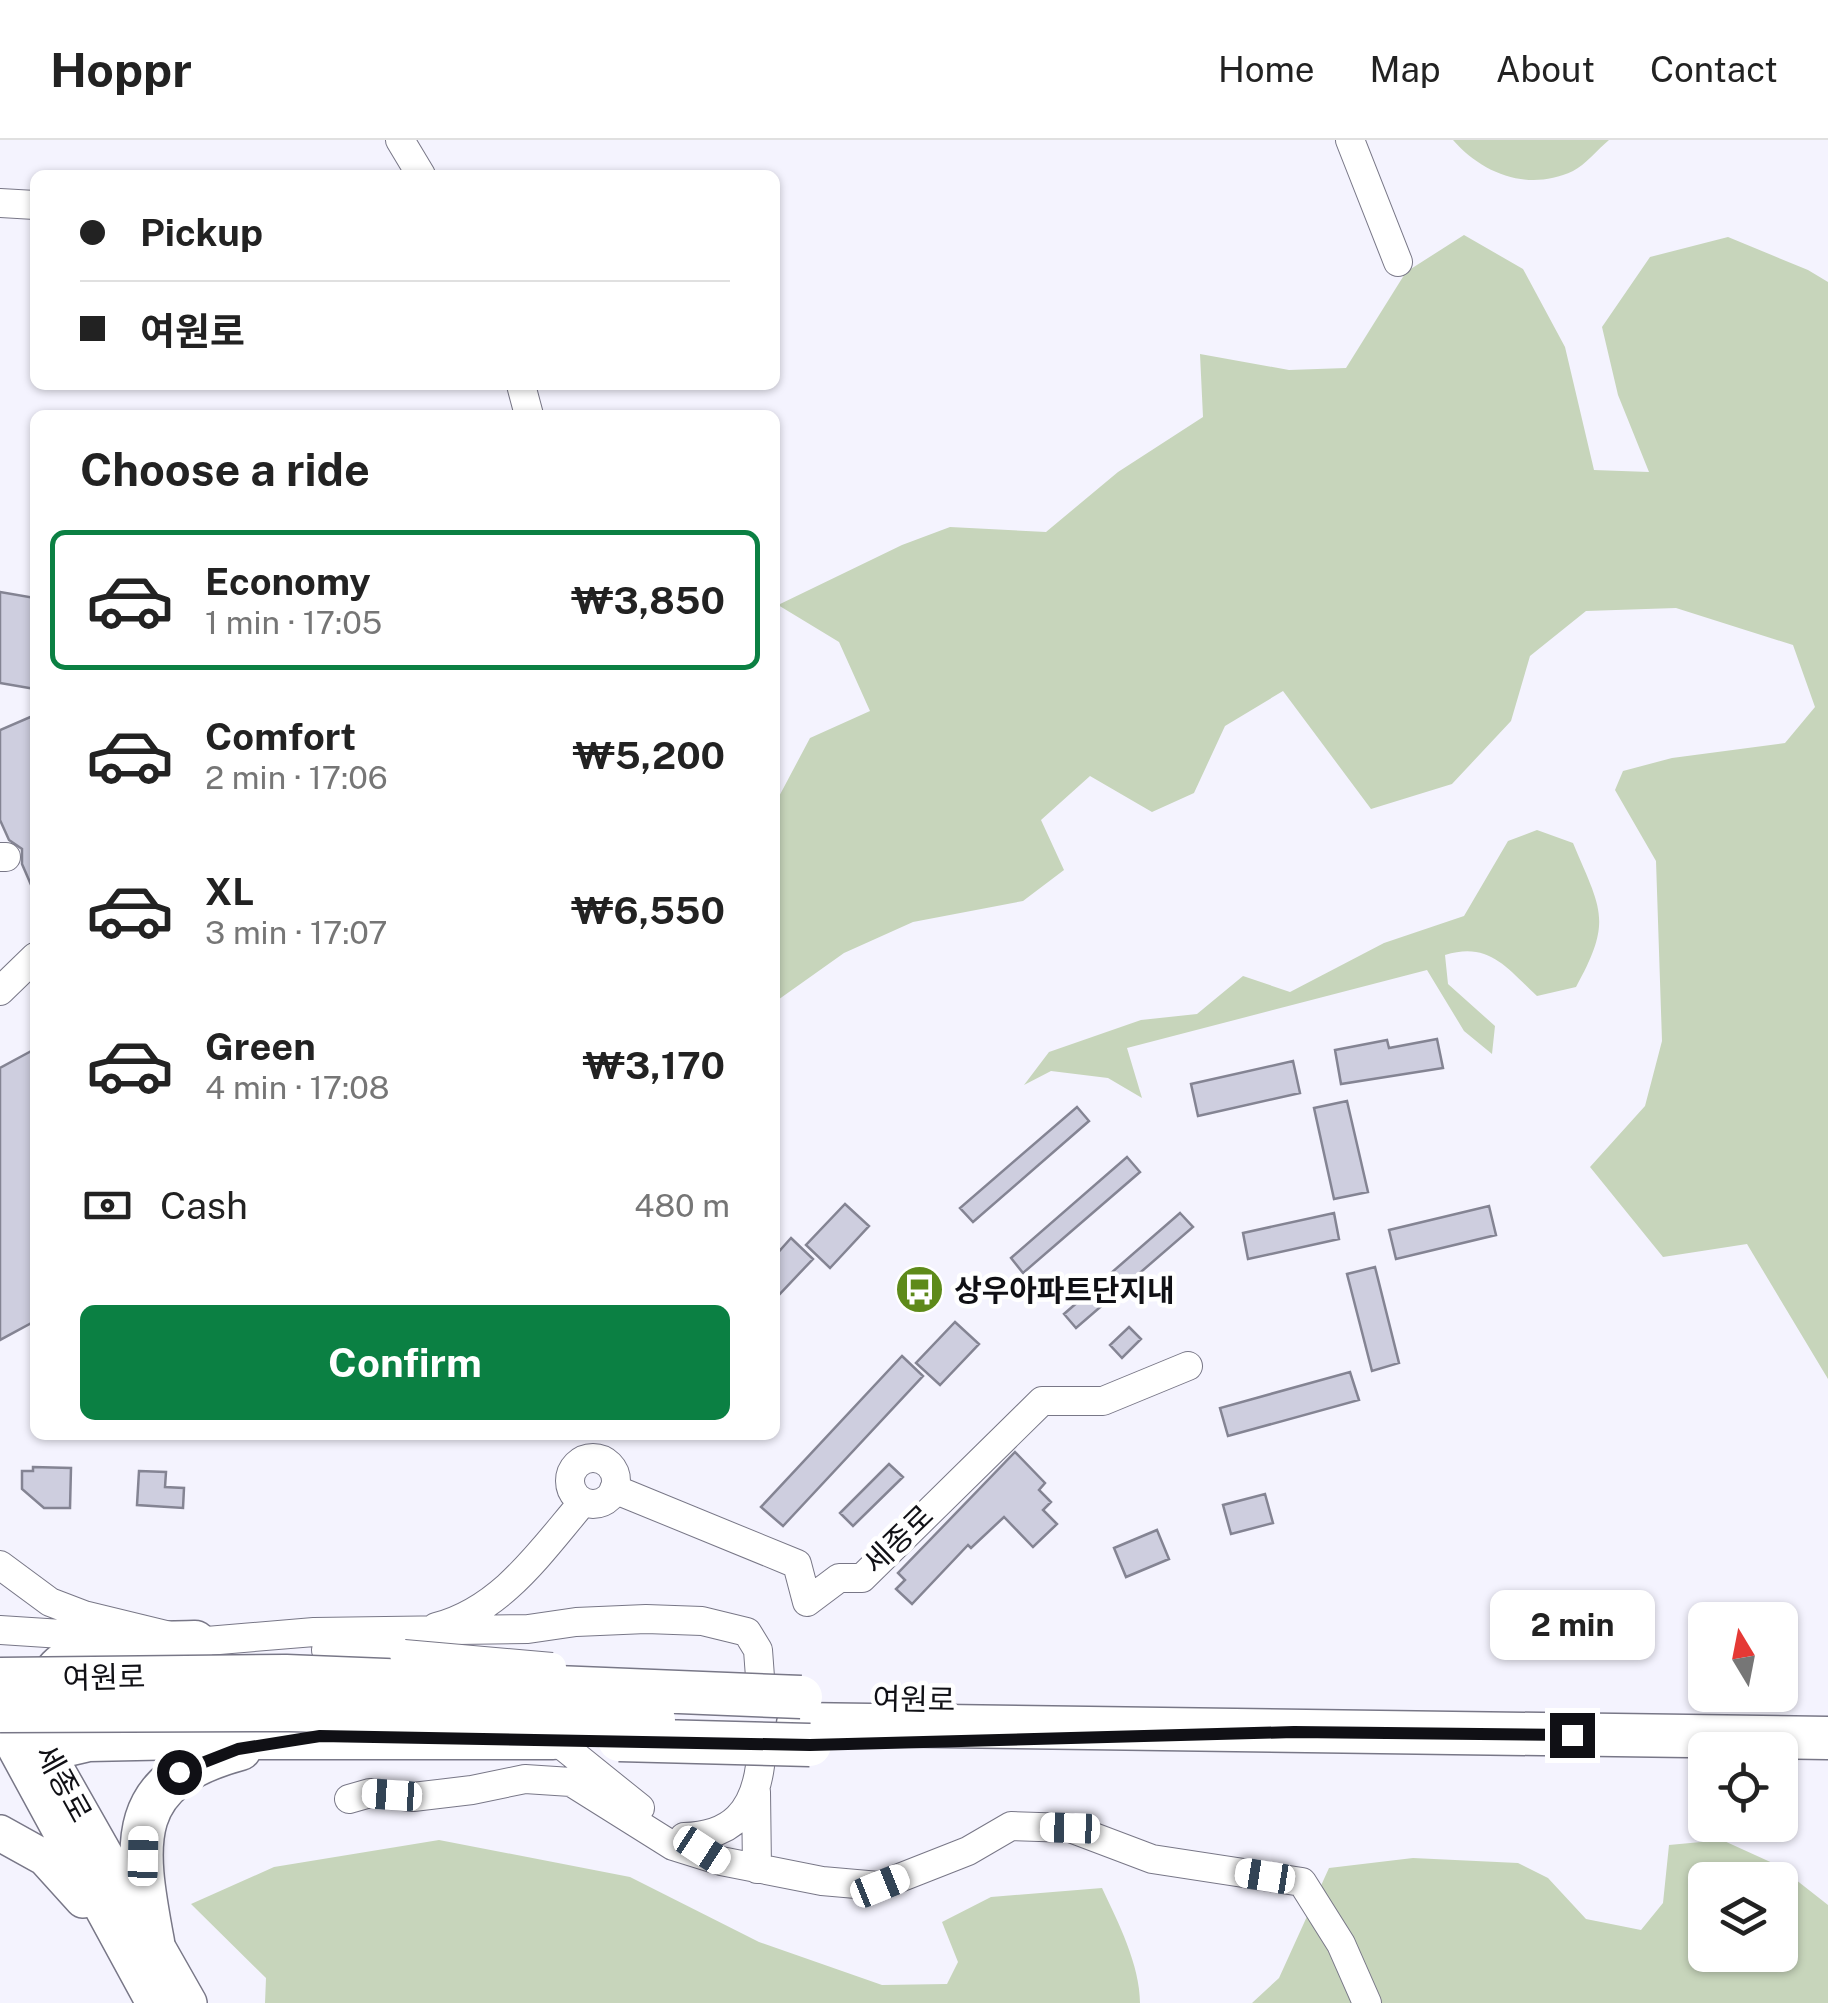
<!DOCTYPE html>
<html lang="en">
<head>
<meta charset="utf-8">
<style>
	body { margin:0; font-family:"Public Sans","Noto Sans KR",sans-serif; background:#f6f6f6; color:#222; height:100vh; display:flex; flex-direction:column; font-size:38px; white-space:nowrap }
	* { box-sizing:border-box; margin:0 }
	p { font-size:32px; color:#767676 }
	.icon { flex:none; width:55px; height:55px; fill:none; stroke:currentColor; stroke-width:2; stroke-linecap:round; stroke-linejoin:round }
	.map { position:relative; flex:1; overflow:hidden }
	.panel { position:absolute; left:30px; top:270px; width:750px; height:1030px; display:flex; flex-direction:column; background:#fff; border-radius:15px; box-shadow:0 2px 8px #0004 }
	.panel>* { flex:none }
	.top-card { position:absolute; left:30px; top:30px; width:750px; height:220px; border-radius:15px; box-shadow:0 2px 8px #0004; display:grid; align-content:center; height:220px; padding:0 50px; background:#fff }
	.needle { width:65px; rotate:350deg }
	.fabs { position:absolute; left:1688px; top:1462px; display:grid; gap:20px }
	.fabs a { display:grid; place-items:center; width:110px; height:110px; border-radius:15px; background:#fff; box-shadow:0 2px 8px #0004; font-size:50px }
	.end { position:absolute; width:45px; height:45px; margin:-22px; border:12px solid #101015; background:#fff; box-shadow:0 0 0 5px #fff }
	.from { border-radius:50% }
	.bubble { position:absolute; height:70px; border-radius:15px; background:#fff; box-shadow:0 2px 8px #0004; font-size:32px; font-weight:700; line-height:70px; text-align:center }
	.car { position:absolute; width:30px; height:60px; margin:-30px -15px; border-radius:12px; box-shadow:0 0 8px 2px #0007; background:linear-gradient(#fff 24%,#345 0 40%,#fff 0 76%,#345 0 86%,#fff 0) }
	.top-card b { display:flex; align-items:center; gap:35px; height:95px; font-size:38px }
	.top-card b+b { border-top:2px solid #e0e0e0 }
	.top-card i { width:25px; height:25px; background:#222 }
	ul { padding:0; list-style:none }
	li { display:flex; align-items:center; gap:30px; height:140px; margin:0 20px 15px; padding:0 30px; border:5px solid transparent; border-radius:15px }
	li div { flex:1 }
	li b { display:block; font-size:38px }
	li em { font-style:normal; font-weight:700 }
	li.selected { border-color:#0b8043 }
	li>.icon { width:90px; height:90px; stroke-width:1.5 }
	h2 { padding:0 50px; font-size:45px; line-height:120px }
	.pay { display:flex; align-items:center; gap:25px; height:110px; padding:0 50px; font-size:38px }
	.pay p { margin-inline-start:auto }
	.primary-button { display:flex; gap:20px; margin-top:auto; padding:20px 50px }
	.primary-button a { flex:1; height:115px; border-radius:15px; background:#0b8043; color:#fff; font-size:40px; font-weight:700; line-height:115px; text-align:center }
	header { display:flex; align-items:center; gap:60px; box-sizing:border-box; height:140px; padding:0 50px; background:#fff; border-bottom:2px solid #e0e0e0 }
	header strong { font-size:48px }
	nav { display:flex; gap:55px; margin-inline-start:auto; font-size:35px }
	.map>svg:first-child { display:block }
</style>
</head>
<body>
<header>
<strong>Hoppr</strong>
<nav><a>Home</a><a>Map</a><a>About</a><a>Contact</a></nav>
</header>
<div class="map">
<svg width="1828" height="1863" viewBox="0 0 1828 1863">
	<rect width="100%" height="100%" fill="#f4f3fe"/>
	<path fill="#c7d5bb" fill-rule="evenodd" d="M1453,0H1609C1598,9 1585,25 1573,31C1528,52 1483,34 1453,0Z
		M1464,95L1523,129L1565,207L1594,330L1649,332L1618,255L1602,187L1650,117L1728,97L1808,130L1828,142V1239L1747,1104L1663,1117L1590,1027L1645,966L1662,901L1656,721L1615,650L1623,631L1672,618L1785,603L1815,567L1793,505L1676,468L1586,471L1530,516L1511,581L1452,644L1371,669L1283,551L1225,586L1194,653L1152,672L1090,636L1041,680L1064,730L1023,761L913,782L844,813L775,862V664L810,598L870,571L839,502L778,465L902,405L950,387L1046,392L1118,332L1203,277L1200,214L1289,230L1346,228L1406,132Z
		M1537,690L1573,703C1601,770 1613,780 1576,847L1537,856C1507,828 1489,801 1445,815L1448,844L1495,886L1492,914L1464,891L1427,830L1127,908L1142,958L1108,938L1051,931L1024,945L1049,912L1141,880L1197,874L1243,836L1290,852L1384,803L1464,776L1508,701Z
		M439,1700L630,1737L759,1802L882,1845L947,1844L958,1822L942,1782L991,1757L1102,1748C1118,1782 1140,1825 1140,1863H265L266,1838L191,1764L274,1727Z
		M1722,1700L1777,1725L1828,1765V1863H1252L1279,1838L1329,1728L1413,1718L1518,1723L1548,1738L1586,1779L1641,1790L1663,1763L1669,1705ZM1705,1740H1780V1815H1705Z"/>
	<path fill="#cecedf" stroke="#848493" stroke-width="2.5" d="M0,452L35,458V549L0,543Z
		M35,575V754L22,724V709L9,700L0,680V590Z
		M1437,899L1443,928L1341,944L1335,910L1387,900L1389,908Z
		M35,909V1181L0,1200V928Z
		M1293,921L1300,953L1198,976L1191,944Z
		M1347,961L1368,1052L1334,1059L1314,968Z
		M1077,967L1089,981L973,1082L960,1068Z
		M1127,1017L1140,1032L1023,1133L1011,1118Z
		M845,1064L869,1086L830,1128L806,1105Z
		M1489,1066L1496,1095L1396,1119L1389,1090Z
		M1180,1073L1193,1087L1076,1188L1064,1174Z
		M1334,1073L1339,1099L1248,1119L1243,1093Z
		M791,1098L813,1119L775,1159V1116Z
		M1375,1127L1399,1223L1372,1231L1347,1134Z
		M955,1182L979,1204L940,1245L916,1223Z
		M1129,1187L1141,1199L1122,1218L1110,1205Z
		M902,1216L923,1236L783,1386L761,1367Z
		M1350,1232L1359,1260L1228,1296L1220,1268Z
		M1015,1312L1045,1343L1039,1350L1051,1362L1043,1370L1057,1384L1033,1407L1004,1377L971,1408L968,1405L912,1464L896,1449L905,1440L898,1433Z
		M889,1324L903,1337L853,1386L840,1373Z
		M33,1327L71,1328L70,1368H44L22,1349V1331H33Z
		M139,1331L166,1332L165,1347L184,1348L183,1368L137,1365Z
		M1265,1354L1273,1383L1231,1394L1223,1365Z
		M1157,1390L1169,1419L1126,1437L1114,1408Z"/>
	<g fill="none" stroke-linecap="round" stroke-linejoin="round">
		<defs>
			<path id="minor" d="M400,0L421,35
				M1350,0L1398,122
				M0,63L35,65
				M521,245L529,275
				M0,717H6
				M0,851L35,817
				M570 1341a23 23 0 1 1 46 0a23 23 0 1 1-46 0Z
				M614,1349L797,1424L807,1462L839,1438H862L1042,1261H1103L1188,1226
				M0,1425L50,1462L84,1475L195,1502L314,1492L528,1489L576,1482L646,1479L702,1481L747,1492L758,1510L760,1537
				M436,1487C502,1470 541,1411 583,1362
				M0,1490L108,1497
				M326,1510L404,1514
				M553,1598L640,1668
				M756,1652L757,1729
				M349,1659L370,1653L413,1657L472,1650L525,1639L571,1642L673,1706L721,1721L822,1741L879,1746L968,1711L1011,1686L1070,1688L1152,1719L1302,1742L1341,1804L1367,1863
				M684,1697C732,1696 754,1671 760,1626"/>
			<path id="major" d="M0,1580L154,1863
				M33,1588L189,1863
				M0,1693L45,1718L83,1760"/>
			<path id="highway" d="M47,1562C43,1496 150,1504 195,1502
				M798,1584L1828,1598
				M45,1610L88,1600L184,1598H553
				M153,1802C134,1701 125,1640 240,1609"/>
		</defs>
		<use href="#minor" stroke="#787787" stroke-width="30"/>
		<use href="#major" stroke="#787787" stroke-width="38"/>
		<use href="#highway" stroke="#787787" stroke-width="45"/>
		<use href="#minor" stroke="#fff" stroke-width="28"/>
		<use href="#major" stroke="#fff" stroke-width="35"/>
		<use href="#highway" stroke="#fff" stroke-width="42"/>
		<defs>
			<path id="minor-bridge" d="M404,1514L552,1527"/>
			<path id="highway-bridge" d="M0,1539L286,1536L801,1557
				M0,1571L290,1570L654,1580
				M619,1600L810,1605"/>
		</defs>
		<use href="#minor-bridge" stroke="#787787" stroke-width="30" stroke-linecap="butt"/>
		<use href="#highway-bridge" stroke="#787787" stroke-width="45" stroke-linecap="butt"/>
		<use href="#minor-bridge" stroke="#fff" stroke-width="28"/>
		<use href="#highway-bridge" stroke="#fff" stroke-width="42"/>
	</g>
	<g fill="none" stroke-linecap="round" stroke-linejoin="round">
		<path stroke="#101015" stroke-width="12" d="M179,1632L238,1609L320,1596L810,1605L1294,1592L1572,1595"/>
	</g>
	<defs>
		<symbol id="bus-disc" viewBox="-11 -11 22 22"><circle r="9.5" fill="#5e8a1a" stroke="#fff"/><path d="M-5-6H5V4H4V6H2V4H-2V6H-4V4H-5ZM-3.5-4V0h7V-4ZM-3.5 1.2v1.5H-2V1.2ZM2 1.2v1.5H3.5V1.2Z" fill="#fff"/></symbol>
	</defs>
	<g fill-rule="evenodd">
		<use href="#bus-disc" x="892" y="1122" width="55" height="55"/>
	</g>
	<g text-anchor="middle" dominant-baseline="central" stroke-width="9" stroke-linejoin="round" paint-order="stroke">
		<g font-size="30" font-weight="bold" fill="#101015" stroke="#fff" text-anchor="start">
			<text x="954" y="1150">상우아파트단지내</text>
		</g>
		<g font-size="30" fill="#101015" stroke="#fff">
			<text transform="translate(898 1399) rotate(-44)">세종로</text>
			<text transform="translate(104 1537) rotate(-1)">여원로</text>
			<text transform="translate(914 1559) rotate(1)">여원로</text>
			<text transform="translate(64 1643) rotate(61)">세종로</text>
		</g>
	</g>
</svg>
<div class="fabs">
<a><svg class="needle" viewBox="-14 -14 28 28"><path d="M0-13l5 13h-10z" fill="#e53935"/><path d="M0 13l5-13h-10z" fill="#767676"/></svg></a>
<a><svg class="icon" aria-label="locate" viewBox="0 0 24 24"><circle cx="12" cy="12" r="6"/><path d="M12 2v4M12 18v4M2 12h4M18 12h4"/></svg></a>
<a><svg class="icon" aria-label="layers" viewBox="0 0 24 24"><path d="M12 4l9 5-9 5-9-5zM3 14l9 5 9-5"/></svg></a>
</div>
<i class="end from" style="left:179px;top:1632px"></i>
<i class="end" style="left:1572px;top:1595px"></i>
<div class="bubble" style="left:1490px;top:1450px;width:165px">2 min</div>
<i class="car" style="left:392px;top:1655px;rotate:274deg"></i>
<i class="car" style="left:1070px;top:1688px;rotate:272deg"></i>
<i class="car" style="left:702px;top:1710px;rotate:123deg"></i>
<i class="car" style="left:143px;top:1716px;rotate:1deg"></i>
<i class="car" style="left:1265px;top:1736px;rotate:279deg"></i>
<i class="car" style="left:880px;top:1746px;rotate:68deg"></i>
<div class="top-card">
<b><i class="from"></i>Pickup</b>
<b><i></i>여원로</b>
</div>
<section class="panel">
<h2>Choose a ride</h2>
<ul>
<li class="selected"><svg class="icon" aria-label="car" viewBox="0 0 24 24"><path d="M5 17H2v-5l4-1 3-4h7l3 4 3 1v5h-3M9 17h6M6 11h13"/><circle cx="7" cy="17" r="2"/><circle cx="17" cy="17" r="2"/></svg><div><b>Economy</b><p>1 min · 17:05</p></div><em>₩3,850</em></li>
<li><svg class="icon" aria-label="car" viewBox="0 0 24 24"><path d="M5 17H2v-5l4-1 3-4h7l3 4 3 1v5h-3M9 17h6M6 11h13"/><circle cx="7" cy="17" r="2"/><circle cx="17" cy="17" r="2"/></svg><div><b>Comfort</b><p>2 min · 17:06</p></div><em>₩5,200</em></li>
<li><svg class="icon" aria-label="car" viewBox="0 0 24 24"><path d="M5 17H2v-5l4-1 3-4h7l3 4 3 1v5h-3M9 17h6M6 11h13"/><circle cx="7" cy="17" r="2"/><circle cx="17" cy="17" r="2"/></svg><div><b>XL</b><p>3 min · 17:07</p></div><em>₩6,550</em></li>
<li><svg class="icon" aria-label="car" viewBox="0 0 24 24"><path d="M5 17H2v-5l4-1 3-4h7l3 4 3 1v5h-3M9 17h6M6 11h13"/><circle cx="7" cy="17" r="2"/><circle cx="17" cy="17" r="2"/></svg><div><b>Green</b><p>4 min · 17:08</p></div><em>₩3,170</em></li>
</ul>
<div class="pay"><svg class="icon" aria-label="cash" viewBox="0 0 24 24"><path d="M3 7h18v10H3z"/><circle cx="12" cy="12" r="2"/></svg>Cash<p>480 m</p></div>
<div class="primary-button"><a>Confirm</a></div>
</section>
</div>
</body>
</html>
